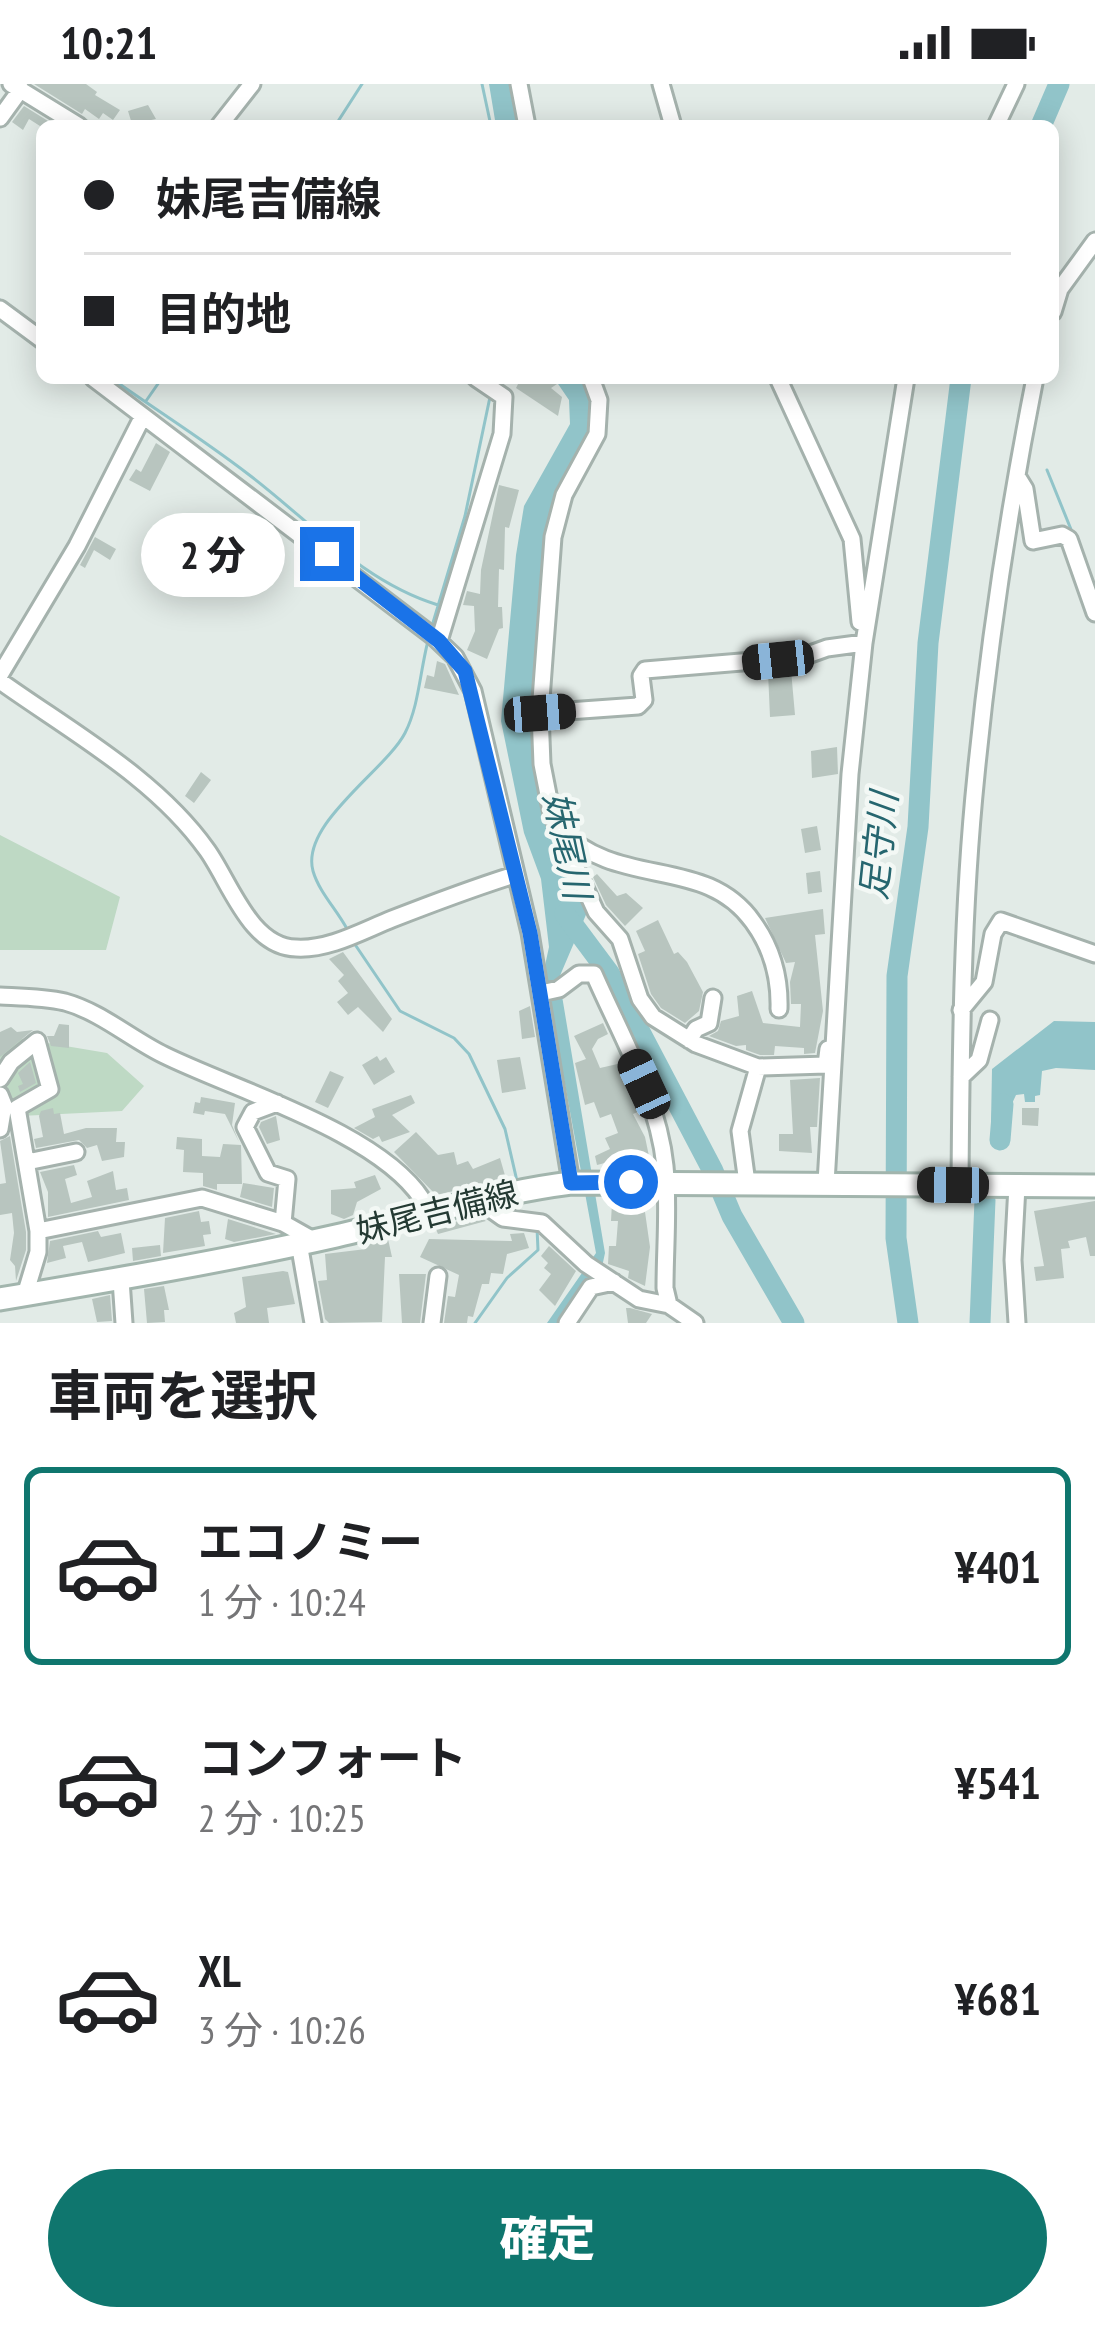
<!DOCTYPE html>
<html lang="ja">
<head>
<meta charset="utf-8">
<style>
	body { margin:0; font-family:"PT Sans Narrow","Noto Sans JP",sans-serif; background:#f6f6f6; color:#202124; height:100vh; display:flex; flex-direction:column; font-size:45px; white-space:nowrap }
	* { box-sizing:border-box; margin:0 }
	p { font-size:39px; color:#757577 }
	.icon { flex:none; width:66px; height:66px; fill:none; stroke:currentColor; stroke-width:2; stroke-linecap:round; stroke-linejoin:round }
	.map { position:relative; height:1239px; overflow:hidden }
	.side { display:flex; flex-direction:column; background:#fff; flex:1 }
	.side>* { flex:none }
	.guide { position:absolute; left:36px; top:36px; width:1023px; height:264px; border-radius:18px; box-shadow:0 6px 30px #0003; display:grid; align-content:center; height:264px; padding:0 48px; background:#fff }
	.end { position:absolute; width:54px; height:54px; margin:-27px; border:15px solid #1a73e8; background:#fff; box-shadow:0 0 0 6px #fff }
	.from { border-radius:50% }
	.bubble { position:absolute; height:84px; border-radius:42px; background:#fff; box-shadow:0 6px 30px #0003; font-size:39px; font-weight:800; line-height:84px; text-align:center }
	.car { position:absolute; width:36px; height:72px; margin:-36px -18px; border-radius:15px; box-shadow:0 0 9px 3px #0007; background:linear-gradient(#222 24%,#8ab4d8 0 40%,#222 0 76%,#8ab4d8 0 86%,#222 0) }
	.guide b { display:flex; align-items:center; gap:42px; height:114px; font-size:45px }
	.guide b+b { border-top:3px solid #e0e0e0 }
	.guide i { width:30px; height:30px; background:#202124 }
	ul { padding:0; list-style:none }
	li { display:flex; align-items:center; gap:36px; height:198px; margin:0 24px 18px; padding:0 24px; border:6px solid transparent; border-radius:18px }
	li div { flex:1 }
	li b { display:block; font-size:45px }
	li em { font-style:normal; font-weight:800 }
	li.current { border-color:#0f766e }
	li>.icon { width:108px; height:108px; stroke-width:1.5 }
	h2 { padding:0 48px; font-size:54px; line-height:144px }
	.button { display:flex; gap:24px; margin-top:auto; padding:24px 48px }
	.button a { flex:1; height:138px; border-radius:72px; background:#0f766e; color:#fff; font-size:48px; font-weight:800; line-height:138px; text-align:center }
	.status { display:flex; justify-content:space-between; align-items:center; height:84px; padding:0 60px; background:#fff; direction:ltr }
	.status svg { height:33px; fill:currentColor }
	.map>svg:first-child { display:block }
</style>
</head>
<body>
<div class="status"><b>10:21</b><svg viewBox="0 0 49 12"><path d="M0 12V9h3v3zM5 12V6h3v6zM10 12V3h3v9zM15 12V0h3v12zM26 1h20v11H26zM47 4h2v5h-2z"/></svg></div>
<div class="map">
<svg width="1095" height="1239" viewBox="0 0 1095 1239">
	<rect width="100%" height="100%" fill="#e2ebe7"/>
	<path fill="#bed9c4" d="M0,751L120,813L106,866H0Z
		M0,951L107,969L144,1002L122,1027L0,1033Z"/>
	<path fill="#91c4c9" d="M489,0H515L523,42H496Z
		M554,294H587L596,337L563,406L539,686L588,826L559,894L605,1169L602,1183L562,1239H547L596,1169L544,886L549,863L541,795L524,749L501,637L516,471L524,422L570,340L569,316Z
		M1054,937L1095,938V986L1056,984L1042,987L1040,1011L1035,1012V1018H1025L1024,1010L1016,1011L1009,1026V1041L997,1046L991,1039L992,985Z"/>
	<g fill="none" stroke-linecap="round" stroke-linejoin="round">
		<path stroke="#91c4c9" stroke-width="3" d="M482,0L491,42
			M335,42L362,0
			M0,216L42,245
			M111,294C156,326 204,356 248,390C309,436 362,498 438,521
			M146,317L162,294
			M1047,386L1089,490
			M432,542L465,432L490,313
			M347,845C337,826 319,808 313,787C300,740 386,686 405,649C419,622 420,587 428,557
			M354,859L400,927L454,954L469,970L505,1045L517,1097
			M475,1239L507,1194L538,1166L537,1144"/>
		<path stroke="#91c4c9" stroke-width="21" d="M1041,42L1059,0
			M565,830L609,889L713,1087L732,1132L794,1239
			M1000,1056L1003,1020
			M908,1239L896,1154L897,892L918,743L928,559L961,294
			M980,1239L985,1116"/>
	</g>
	<path fill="#b8c5bf" d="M34,0H86L97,8L95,11L120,26L113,36L103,29L99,35L85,25L82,30Z
		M148,21L156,35L132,40L128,27Z
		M24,22L56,42H40L29,35L23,46L12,38Z
		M521,294H566L551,304L562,313L558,332L516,304Z
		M156,359L170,368L150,407L129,396L136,385L141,388Z
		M499,401L519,406L509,444L505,443L504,486L499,485L498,523H502L503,544L499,545L487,575L467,566L475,547L474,522L463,521L467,507L480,510L481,486Z
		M95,453L116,465L110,476L94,466L85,484L80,481Z
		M437,577L445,580L459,611L424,604L427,591L434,593Z
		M791,586L795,631L770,633L768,588Z
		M837,663L838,690L812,694L811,667Z
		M201,688L211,696L194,719L185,712Z
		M817,742L821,766L805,769L801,745Z
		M820,787L822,808L808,810L806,789Z
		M597,790L617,812L626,809L643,824L625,842L606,821L593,793Z
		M823,825L825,850L815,851L823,927L815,969L804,970V964L775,962L774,971H760L746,966V961L736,962L709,952L718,947L721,937L739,932L737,912L752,907L763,939L800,943L801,920H791L790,898L795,878L786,879L765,834Z
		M658,836L674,870L678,868L687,878L703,908L699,927L685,939L661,924L651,910L638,870L645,867L636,847Z
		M343,868L392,935L383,948L358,923L348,931L337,918L348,909L338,897L344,891L329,875Z
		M530,922L535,953L522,955L519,927Z
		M603,939L608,950L598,955L592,965L600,984L622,979L640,1027L633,1030L645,1053L650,1077L626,1080L624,1074L597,1081L595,1072L610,1065L605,1054L618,1049L611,1030L600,1034L594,1018L585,1021L575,979L586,975L574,952Z
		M59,940L69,941V964L51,962L47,952H54Z
		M11,943L17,948L33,946L0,973V948Z
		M377,972L380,977L386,973L395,988L374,1001L362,981Z
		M520,973L526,1005L502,1009L497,976Z
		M30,978L36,999L20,1008L18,1002L23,1000L18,989Z
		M330,987L344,993L328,1024L315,1018Z
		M820,994L817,1043H810L812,1069L779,1067V1050H793L790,996Z
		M411,1011L415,1019L392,1031L410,1048L382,1058L379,1052L373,1055L354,1044L375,1033L372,1025Z
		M201,1013L235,1019L232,1041L239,1058L225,1030L205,1027L204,1031L193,1029L195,1018L200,1019Z
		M53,1024L54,1030L60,1029L64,1050L86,1044H117L116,1058H125L124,1073L102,1077L97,1061L87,1064L79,1056L36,1064L34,1055L43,1053L39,1032L41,1027Z
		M1022,1024H1039L1038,1042L1022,1041Z
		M276,1032L280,1056L267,1060L259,1043L261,1038Z
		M416,1048L438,1071L454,1068L457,1081L468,1077L473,1085L500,1074L506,1095L436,1111L394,1068Z
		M10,1052L26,1148V1166L16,1197L15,1182L10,1176L14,1149L12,1129L0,1131V1100L6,1099L0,1057Z
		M177,1053L202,1055V1072L220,1073L223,1060L241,1061L242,1100H217V1106L203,1102V1089L183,1088L184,1066L176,1065Z
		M74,1081L77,1091L65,1095L71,1119L92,1113L87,1097L113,1087L116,1106L127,1104L129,1116L48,1133V1108L40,1088Z
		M375,1091L381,1105L357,1118L353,1131L344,1135L331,1130V1106L356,1104L354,1098Z
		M243,1099L274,1104L272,1123L240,1113Z
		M1095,1117V1172H1090L1086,1153L1068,1157L1070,1164L1061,1165L1064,1194L1036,1197L1034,1183L1044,1182L1034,1127Z
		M612,1119L644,1121L650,1163L645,1202L628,1194L629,1187L608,1180L609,1162H616L618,1137H611Z
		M199,1127L201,1138L209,1137L211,1150L203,1151L205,1162L163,1169L165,1134Z
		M479,1132L486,1137L438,1150L435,1143Z
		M228,1135L276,1150L234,1158L225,1155Z
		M98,1147L101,1153L121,1149L125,1169L88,1178L82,1158L63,1162L66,1174L47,1179L50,1157Z
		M524,1149L529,1164L507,1170L503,1190L491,1189L489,1200H482L473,1233L468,1232L467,1239H444L448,1212L455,1213L459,1191L420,1173L429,1155L512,1157L510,1150Z
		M388,1155L392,1173H385L382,1238L329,1239L325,1235L318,1197L327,1196L325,1170L366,1165V1160Z
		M160,1161L161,1172L133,1177L132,1164Z
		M549,1162L576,1187L555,1222L539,1206L551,1190L544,1184L548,1179L541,1172Z
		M283,1187L288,1188L295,1220L267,1224L269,1239H236L234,1229L246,1223L242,1193Z
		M399,1190H426L420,1239H402Z
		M164,1202L169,1226H164L165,1238L147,1239L144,1205Z
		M110,1211L112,1237L97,1238L92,1215Z
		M626,1224H630L652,1230L646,1239H628Z"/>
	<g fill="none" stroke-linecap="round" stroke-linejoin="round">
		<defs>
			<path id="minor" d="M11,0L79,42
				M519,0L527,42
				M661,0L673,42
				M0,34L21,5
				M219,42L252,0
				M996,42L1016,0
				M0,225L42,256
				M1053,228L1060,205L1095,157
				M93,294L434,553L455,573L473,607L530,849L571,1099
				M591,294L599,316L597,350L564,411L553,453L540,629L542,680L552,731L596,828L620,855L640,915L653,933L696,960L758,983
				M778,294L852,455L860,538
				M1017,392L1025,405L1033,457L1062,451L1069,455L1095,529
				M439,557L502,350L504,313L476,294
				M0,591L77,462L143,332
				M0,597C70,647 156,694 207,766C230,798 250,863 296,864C329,866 362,847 392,835C433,819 473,804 514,791
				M540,629L638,622L644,616L641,592L645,586L802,573L827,564L864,559
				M558,744C619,807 705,770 753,838C772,864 780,892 779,925
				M541,909L559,905L579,890H594C621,952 658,1014 665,1082C669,1122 665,1164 665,1204L669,1221
				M0,912C21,913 44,913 65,918C101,928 131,955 164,971C235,1006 378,1048 422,1115L419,1133
				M961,926L984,898L993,850L1001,837L1095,870
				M689,956L696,945L709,939L713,914
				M961,993L979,976L990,936
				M0,995L11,978L37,957L50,1005L17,1024L38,1147V1168L25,1211
				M0,1011L4,1021L0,1045
				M277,1019L253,1028L245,1043L268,1089L287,1095L283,1139
				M27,1078L76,1068
				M747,1099L740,1047L758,983L826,981L828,965
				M826,1099L850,690L864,559L906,294
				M960,1101C961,964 962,827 976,691C989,558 1009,425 1035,294
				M1017,1102L1013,1176L1017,1239
				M479,1117L503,1134L542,1139L586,1180L639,1215L669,1221L695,1239
				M38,1147L202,1114L283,1139L315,1157
				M299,1159L313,1239
				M121,1196L124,1239
				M432,1239L438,1192
				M567,1239L591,1203L614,1198"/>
			<path id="secondary" d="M0,1215C113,1196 225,1177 336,1152C415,1134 491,1109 571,1099L1095,1102"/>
		</defs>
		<use href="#minor" stroke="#a5b2ad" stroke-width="21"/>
		<use href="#secondary" stroke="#a2b5ad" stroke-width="27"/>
		<use href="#minor" stroke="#fff" stroke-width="15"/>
		<use href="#secondary" stroke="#fff" stroke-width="21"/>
	</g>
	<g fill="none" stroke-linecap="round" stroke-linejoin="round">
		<path stroke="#1a73e8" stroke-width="15" d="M327,470L439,557L465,587L530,849L571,1099L631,1098"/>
	</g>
	<g text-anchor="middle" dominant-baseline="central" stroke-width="9" stroke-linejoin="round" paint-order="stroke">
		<g font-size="33" fill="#243a33" stroke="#f3f8f5">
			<text transform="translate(437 1127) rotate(-14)">妹尾吉備線</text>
		</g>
		<g font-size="36" font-style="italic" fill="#26666f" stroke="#f3f8f5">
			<text transform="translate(568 761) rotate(78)">妹尾川</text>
			<text transform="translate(878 762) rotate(-84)">足守川</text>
		</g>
	</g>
</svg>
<i class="end from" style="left:631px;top:1098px"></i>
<i class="end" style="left:327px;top:470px"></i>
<div class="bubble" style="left:141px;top:429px;width:144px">2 分</div>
<i class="car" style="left:778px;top:576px;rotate:264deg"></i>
<i class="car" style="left:540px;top:629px;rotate:86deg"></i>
<i class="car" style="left:644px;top:1000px;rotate:335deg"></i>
<i class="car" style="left:953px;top:1101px;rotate:271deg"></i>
<div class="guide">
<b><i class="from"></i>妹尾吉備線</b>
<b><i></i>目的地</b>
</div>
</div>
<section class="side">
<h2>車両を選択</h2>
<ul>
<li class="current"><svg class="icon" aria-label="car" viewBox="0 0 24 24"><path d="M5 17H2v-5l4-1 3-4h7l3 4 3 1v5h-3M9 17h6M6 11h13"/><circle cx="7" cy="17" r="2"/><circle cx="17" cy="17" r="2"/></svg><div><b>エコノミー</b><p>1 分 · 10:24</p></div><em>¥401</em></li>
<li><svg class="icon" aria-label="car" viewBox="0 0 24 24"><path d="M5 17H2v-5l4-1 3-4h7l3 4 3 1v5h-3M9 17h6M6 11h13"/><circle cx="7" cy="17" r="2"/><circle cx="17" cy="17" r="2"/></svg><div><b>コンフォート</b><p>2 分 · 10:25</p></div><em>¥541</em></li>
<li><svg class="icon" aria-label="car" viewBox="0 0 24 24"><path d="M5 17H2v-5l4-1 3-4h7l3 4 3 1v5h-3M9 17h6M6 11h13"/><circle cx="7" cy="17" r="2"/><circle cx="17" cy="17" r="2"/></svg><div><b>XL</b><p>3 分 · 10:26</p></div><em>¥681</em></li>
</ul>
<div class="button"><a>確定</a></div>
</section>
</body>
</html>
